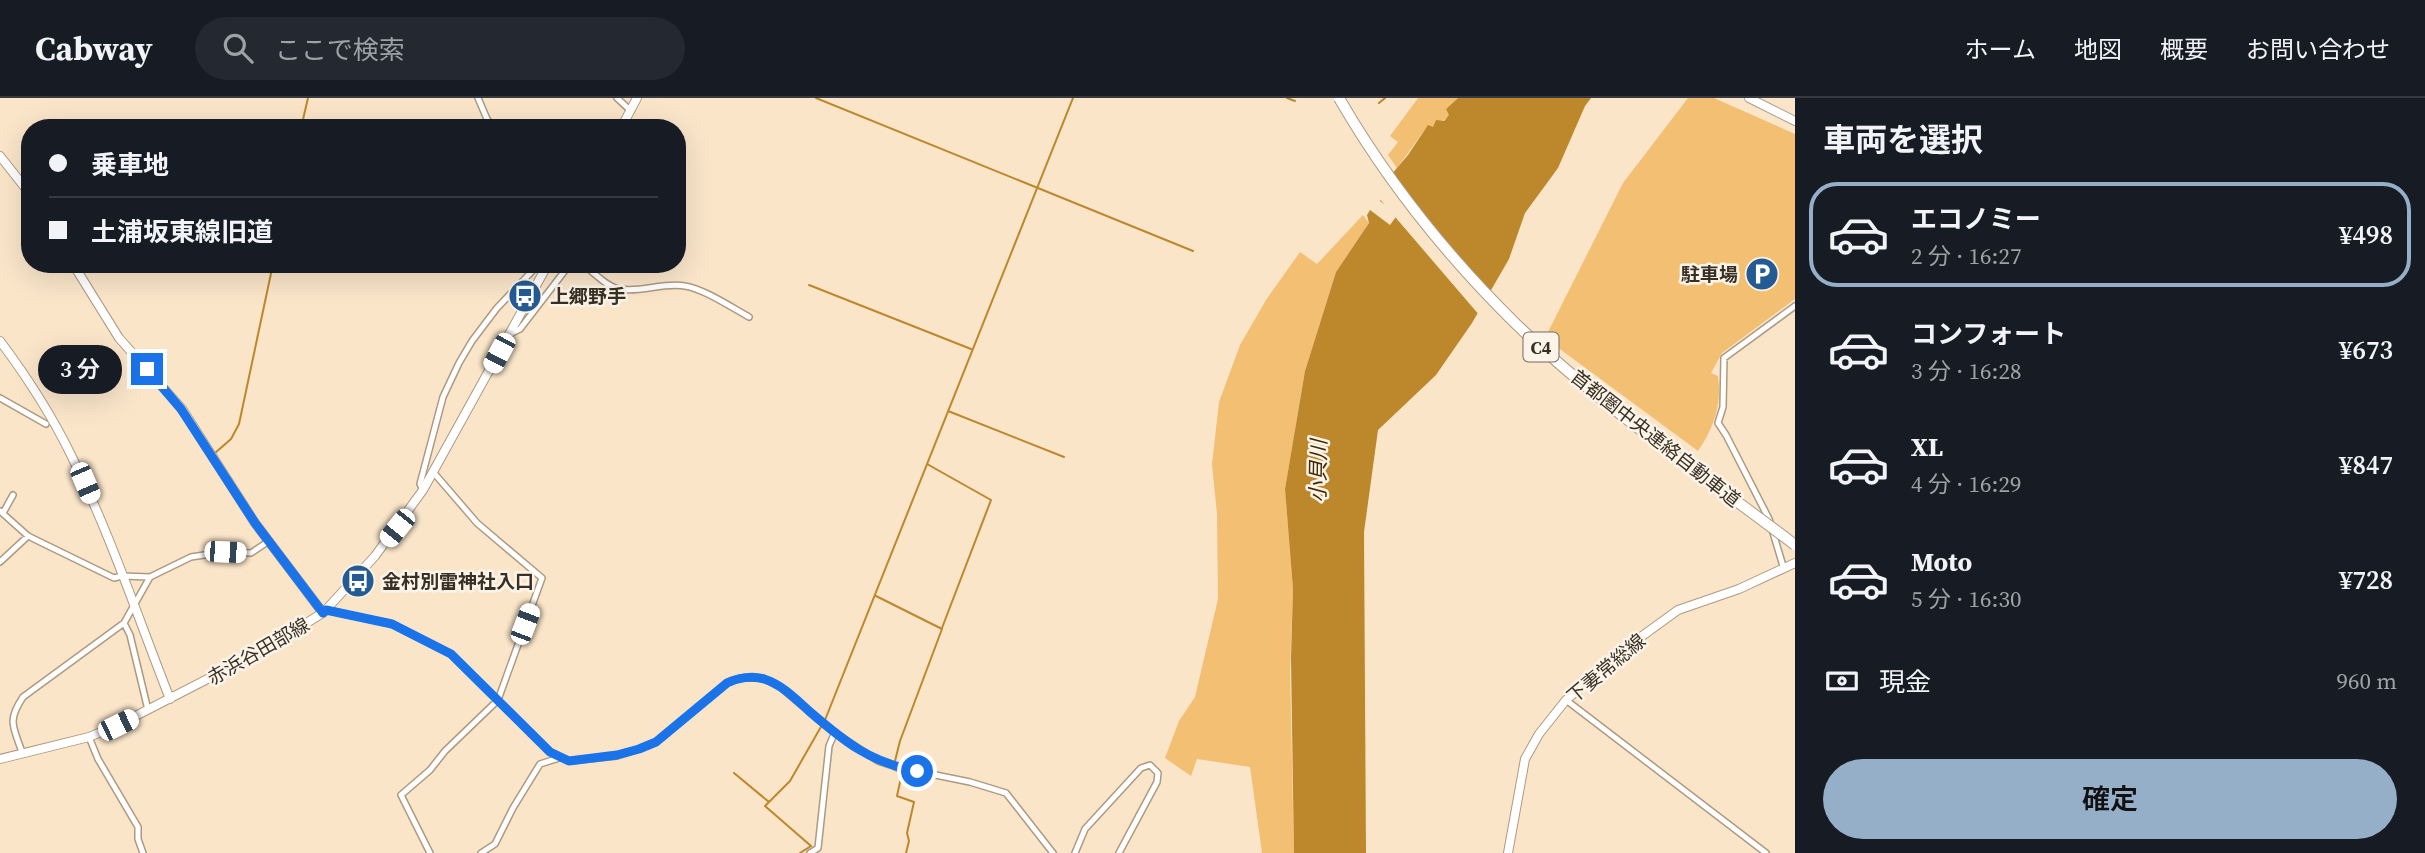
<!DOCTYPE html>
<html lang="ja">
<head>
<meta charset="utf-8">
<style>
	body { margin:0; font-family:"Source Serif 4","Noto Sans JP",serif; background:#242831; color:#f1f3f6; height:100vh; display:flex; flex-direction:column; font-size:26px; white-space:nowrap }
	* { box-sizing:border-box; margin:0 }
	p { font-size:23px; color:#9ea1a6 }
	.icon { flex:none; width:38px; height:38px; fill:none; stroke:currentColor; stroke-width:2; stroke-linecap:round; stroke-linejoin:round }
	.map { position:relative; flex:1; overflow:hidden }
	.details { display:flex; flex-direction:column; background:#171b24; width:630px }
	.details>* { flex:none }
	.guide { position:absolute; left:21px; top:21px; width:665px; height:154px; border-radius:28px; box-shadow:0 7px 28px #0002; display:grid; align-content:center; height:154px; padding:0 28px; background:#171b24 }
	.end { position:absolute; width:32px; height:32px; margin:-16px; border:9px solid #1a73e8; background:#fff; box-shadow:0 0 0 4px #fff }
	.from { border-radius:50% }
	.bubble { position:absolute; height:49px; border-radius:24px; background:#171b24; box-shadow:0 7px 28px #0002; font-size:23px; font-weight:600; line-height:49px; text-align:center }
	.car { position:absolute; width:21px; height:42px; margin:-21px -10px; border-radius:9px; box-shadow:0 0 5px 2px #0007; background:linear-gradient(#fff 24%,#345 0 40%,#fff 0 76%,#345 0 86%,#fff 0) }
	.guide b { display:flex; align-items:center; gap:24px; height:66px; font-size:26px }
	.guide b+b { border-top:2px solid #363941 }
	.guide i { width:18px; height:18px; background:#f1f3f6 }
	ul { padding:0; list-style:none }
	li { display:flex; align-items:center; gap:21px; height:105px; margin:0 14px 10px; padding:0 14px; border:4px solid transparent; border-radius:28px }
	li div { flex:1 }
	li b { display:block; font-size:26px }
	li em { font-style:normal; font-weight:600 }
	li.selected { border-color:#95afc9 }
	li>.icon { width:63px; height:63px; stroke-width:1.5 }
	h2 { padding:0 28px; font-size:32px; line-height:84px }
	.pay { display:flex; align-items:center; gap:18px; height:77px; padding:0 28px; font-size:26px }
	.pay p { margin-inline-start:auto }
	.cta { display:flex; gap:14px; margin-top:auto; padding:14px 28px }
	.cta a { flex:1; height:80px; border-radius:42px; background:#95afc9; color:#111; font-size:28px; font-weight:600; line-height:80px; text-align:center }
	header { display:flex; align-items:center; gap:42px; box-sizing:border-box; height:98px; padding:0 35px; background:#171b24; border-bottom:2px solid #363941 }
	header strong { font-size:33px }
	nav { display:flex; gap:38px; margin-inline-start:auto; font-size:24px }
	.search { width:490px; height:63px; background:#242831; display:flex; align-items:center; gap:18px; box-sizing:border-box; padding:0 24px; border-radius:38px; color:#9ea1a6; font-size:26px }
	main { display:flex; flex:1; min-height:0 }
	.map>svg:first-child { display:block }
</style>
</head>
<body>
<header>
<strong>Cabway</strong>
<div class="search"><svg class="icon" aria-label="search" viewBox="0 0 24 24"><circle cx="10" cy="10" r="6"/><path d="M15 15l6 6"/></svg>ここで検索</div>
<nav><a>ホーム</a><a>地図</a><a>概要</a><a>お問い合わせ</a></nav>
</header>
<main>
<div class="map">
<svg width="1795" height="755" viewBox="0 0 1795 755">
	<rect width="100%" height="100%" fill="#fae5c9"/>
	<path fill="#f2bf73" d="M1418,0H1458L1446,11L1450,17L1441,24L1436,23L1433,29L1426,30L1397,70L1388,57L1398,44L1390,38Z
		M1688,0H1714L1795,36V201L1722,255L1711,275L1718,278C1722,306 1714,330 1698,353L1545,240L1623,85Z
		M1363,117L1369,125L1336,174L1305,273L1285,391L1293,491L1290,574L1294,755H1262L1250,669L1197,661L1191,678L1165,660L1179,623L1195,599L1218,501L1217,416L1212,366L1219,304L1240,247L1266,202L1300,154L1317,166Z"/>
	<path fill="#bd872c" d="M1458,0H1591L1585,8L1558,70L1525,115L1509,161L1472,225L1436,277L1378,332L1364,434L1366,755H1294L1291,560L1293,491L1285,391L1305,273L1336,174L1369,125L1367,117L1370,112L1390,127L1398,116L1380,103L1383,98L1380,90L1408,57L1428,27L1433,29L1436,22L1444,23L1449,17L1446,11Z"/>
	<path fill="#fae5c9" d="M1391,72L1436,132L1493,196L1480,218L1378,99L1380,95L1378,88Z"/>
	<g fill="none" stroke-linecap="round" stroke-linejoin="round">
		<path stroke="#bd872c" stroke-width="2" d="M816,0L1193,153
			M1287,0L1295,3
			M1379,5L1385,0
			M301,30L308,0
			M809,187L971,251
			M948,313L1064,359
			M215,355L231,341L239,326L273,166
			M927,366L991,402L942,530
			M876,498L942,531L900,643L893,671L902,675L897,698L914,704L907,735L909,743L906,755
			M825,622L1073,0
			M734,675L769,704L790,683L822,627
			M769,704L765,708L811,748L800,755"/>
		<defs>
			<path id="street" d="M478,0L487,21L494,30
				M617,0L631,13
				M583,166C593,174 606,188 619,191C641,195 663,184 685,188C704,191 731,209 749,219
				M510,236L520,231L570,166
				M0,300L46,326
				M423,392L420,386L443,299L459,265L472,243L497,210L538,167L546,169
				M0,413L28,438L114,480L122,478L150,479L191,459L224,454L251,455L269,443
				M3,415L13,397
				M0,464L28,438
				M1783,468L1769,421L1726,337L1718,325L1723,309L1724,260L1795,208
				M326,512L392,526L451,556L550,654L569,663L617,658L639,651L656,644L727,585L740,580H763L780,589L831,632L878,663L896,669L970,684L1006,695L1053,755
				M124,525L130,537L148,612
				M1566,602L1766,755
				M89,639L98,661L138,729V741L143,755
				M22,654C13,628 7,623 23,599L124,525L150,479
				M430,755L401,697L430,672L445,653L498,602L542,480L477,425L434,375
				M481,755L495,746L513,710L540,666L559,660
				M810,755L818,750L829,648L835,634
				M1075,755L1085,731L1141,670L1150,667L1158,675L1157,684L1119,755"/>
			<path id="secondary" d="M1749,0L1795,23
				M621,30L637,0
				M0,58L30,96
				M73,166L119,240L182,311L255,425L323,515
				M0,243C27,279 51,316 71,357C110,435 138,520 170,601
				M0,661L89,639L118,627L264,552L324,514L375,458L423,392L548,166
				M1508,755L1525,661L1539,636L1566,602L1638,541L1678,512L1739,491L1795,465"/>
		</defs>
		<use href="#street" stroke="#ad9a80" stroke-width="8"/>
		<use href="#secondary" stroke="#ad9a80" stroke-width="10"/>
		<use href="#street" stroke="#fff" stroke-width="5"/>
		<use href="#secondary" stroke="#fff" stroke-width="8"/>
		<defs>
			<path id="highway-bridge" d="M1339,0C1387,83 1447,158 1515,225C1600,308 1701,375 1795,447"/>
		</defs>
		<use href="#highway-bridge" stroke="#ad9a80" stroke-width="12" stroke-linecap="butt"/>
		<use href="#highway-bridge" stroke="#fff" stroke-width="10"/>
	</g>
	<g fill="none" stroke-linecap="round" stroke-linejoin="round">
		<path stroke="#1a73e8" stroke-width="9" d="M147,271L181,311L255,425L323,515L326,512L392,526L451,556L550,654L569,663L617,657L639,651L656,644L727,585C737,580 753,577 764,581C781,586 796,601 809,613C845,644 869,664 917,673"/>
	</g>
	<defs>
		<symbol id="parking-disc" viewBox="-11 -11 22 22"><circle r="9.5" fill="#245b93" stroke="#fdf4e9"/><path d="M-3.5-5.5H1a3.5 3.5 0 0 1 0 7H-1V5.5H-3.5ZM-1-3.4V-.6H.8a1.4 1.4 0 0 0 0-2.8Z" fill="#fff"/></symbol>
		<symbol id="bus-disc" viewBox="-11 -11 22 22"><circle r="9.5" fill="#245b93" stroke="#fdf4e9"/><path d="M-5-6H5V4H4V6H2V4H-2V6H-4V4H-5ZM-3.5-4V0h7V-4ZM-3.5 1.2v1.5H-2V1.2ZM2 1.2v1.5H3.5V1.2Z" fill="#fff"/></symbol>
	</defs>
	<g fill-rule="evenodd">
		<use href="#parking-disc" x="1743" y="157" width="38" height="38"/>
		<use href="#bus-disc" x="506" y="179" width="38" height="38"/>
		<use href="#bus-disc" x="339" y="464" width="38" height="38"/>
	</g>
	<g text-anchor="middle" dominant-baseline="central" stroke-width="5" stroke-linejoin="round" paint-order="stroke">
		<rect fill="#fdf4e9" stroke="#736b60" stroke-width="2" x="1523.5" y="234.5" width="35" height="29" rx="5"/>
		<g font-size="18" font-weight="bold" fill="#383025">
			<text x="1541" y="249">C4</text>
		</g>
		<g font-size="19" font-weight="bold" fill="#383025" stroke="#fdf4e9" text-anchor="start">
			<text x="1738" y="176" text-anchor="end">駐車場</text>
			<text x="550" y="198">上郷野手</text>
			<text x="382" y="483">金村別雷神社入口</text>
		</g>
		<g font-size="19" fill="#383025" stroke="#fdf4e9">
			<text transform="translate(1656 340) rotate(38)">首都圏中央連絡自動車道</text>
			<text transform="translate(258 553) rotate(-30)">赤浜谷田部線</text>
			<text transform="translate(1606 570) rotate(-40)">下妻常総線</text>
		</g>
		<g font-size="21" font-style="italic" fill="#422b04" stroke="#fdf4e9">
			<text transform="translate(1318 373) rotate(-89)">小貝川</text>
		</g>
	</g>
</svg>
<i class="end from" style="left:917px;top:673px"></i>
<i class="end" style="left:147px;top:271px"></i>
<div class="bubble" style="left:38px;top:247px;width:84px">3 分</div>
<i class="car" style="left:499px;top:255px;rotate:208deg"></i>
<i class="car" style="left:85px;top:385px;rotate:157deg"></i>
<i class="car" style="left:397px;top:430px;rotate:219deg"></i>
<i class="car" style="left:225px;top:454px;rotate:92deg"></i>
<i class="car" style="left:525px;top:526px;rotate:21deg"></i>
<i class="car" style="left:118px;top:627px;rotate:64deg"></i>
<div class="guide">
<b><i class="from"></i>乗車地</b>
<b><i></i>土浦坂東線旧道</b>
</div>
</div>
<section class="details">
<h2>車両を選択</h2>
<ul>
<li class="selected"><svg class="icon" aria-label="car" viewBox="0 0 24 24"><path d="M5 17H2v-5l4-1 3-4h7l3 4 3 1v5h-3M9 17h6M6 11h13"/><circle cx="7" cy="17" r="2"/><circle cx="17" cy="17" r="2"/></svg><div><b>エコノミー</b><p>2 分 · 16:27</p></div><em>¥498</em></li>
<li><svg class="icon" aria-label="car" viewBox="0 0 24 24"><path d="M5 17H2v-5l4-1 3-4h7l3 4 3 1v5h-3M9 17h6M6 11h13"/><circle cx="7" cy="17" r="2"/><circle cx="17" cy="17" r="2"/></svg><div><b>コンフォート</b><p>3 分 · 16:28</p></div><em>¥673</em></li>
<li><svg class="icon" aria-label="car" viewBox="0 0 24 24"><path d="M5 17H2v-5l4-1 3-4h7l3 4 3 1v5h-3M9 17h6M6 11h13"/><circle cx="7" cy="17" r="2"/><circle cx="17" cy="17" r="2"/></svg><div><b>XL</b><p>4 分 · 16:29</p></div><em>¥847</em></li>
<li><svg class="icon" aria-label="car" viewBox="0 0 24 24"><path d="M5 17H2v-5l4-1 3-4h7l3 4 3 1v5h-3M9 17h6M6 11h13"/><circle cx="7" cy="17" r="2"/><circle cx="17" cy="17" r="2"/></svg><div><b>Moto</b><p>5 分 · 16:30</p></div><em>¥728</em></li>
</ul>
<div class="pay"><svg class="icon" aria-label="cash" viewBox="0 0 24 24"><path d="M3 7h18v10H3z"/><circle cx="12" cy="12" r="2"/></svg>現金<p>960 m</p></div>
<div class="cta"><a>確定</a></div>
</section>
</main>
</body>
</html>
